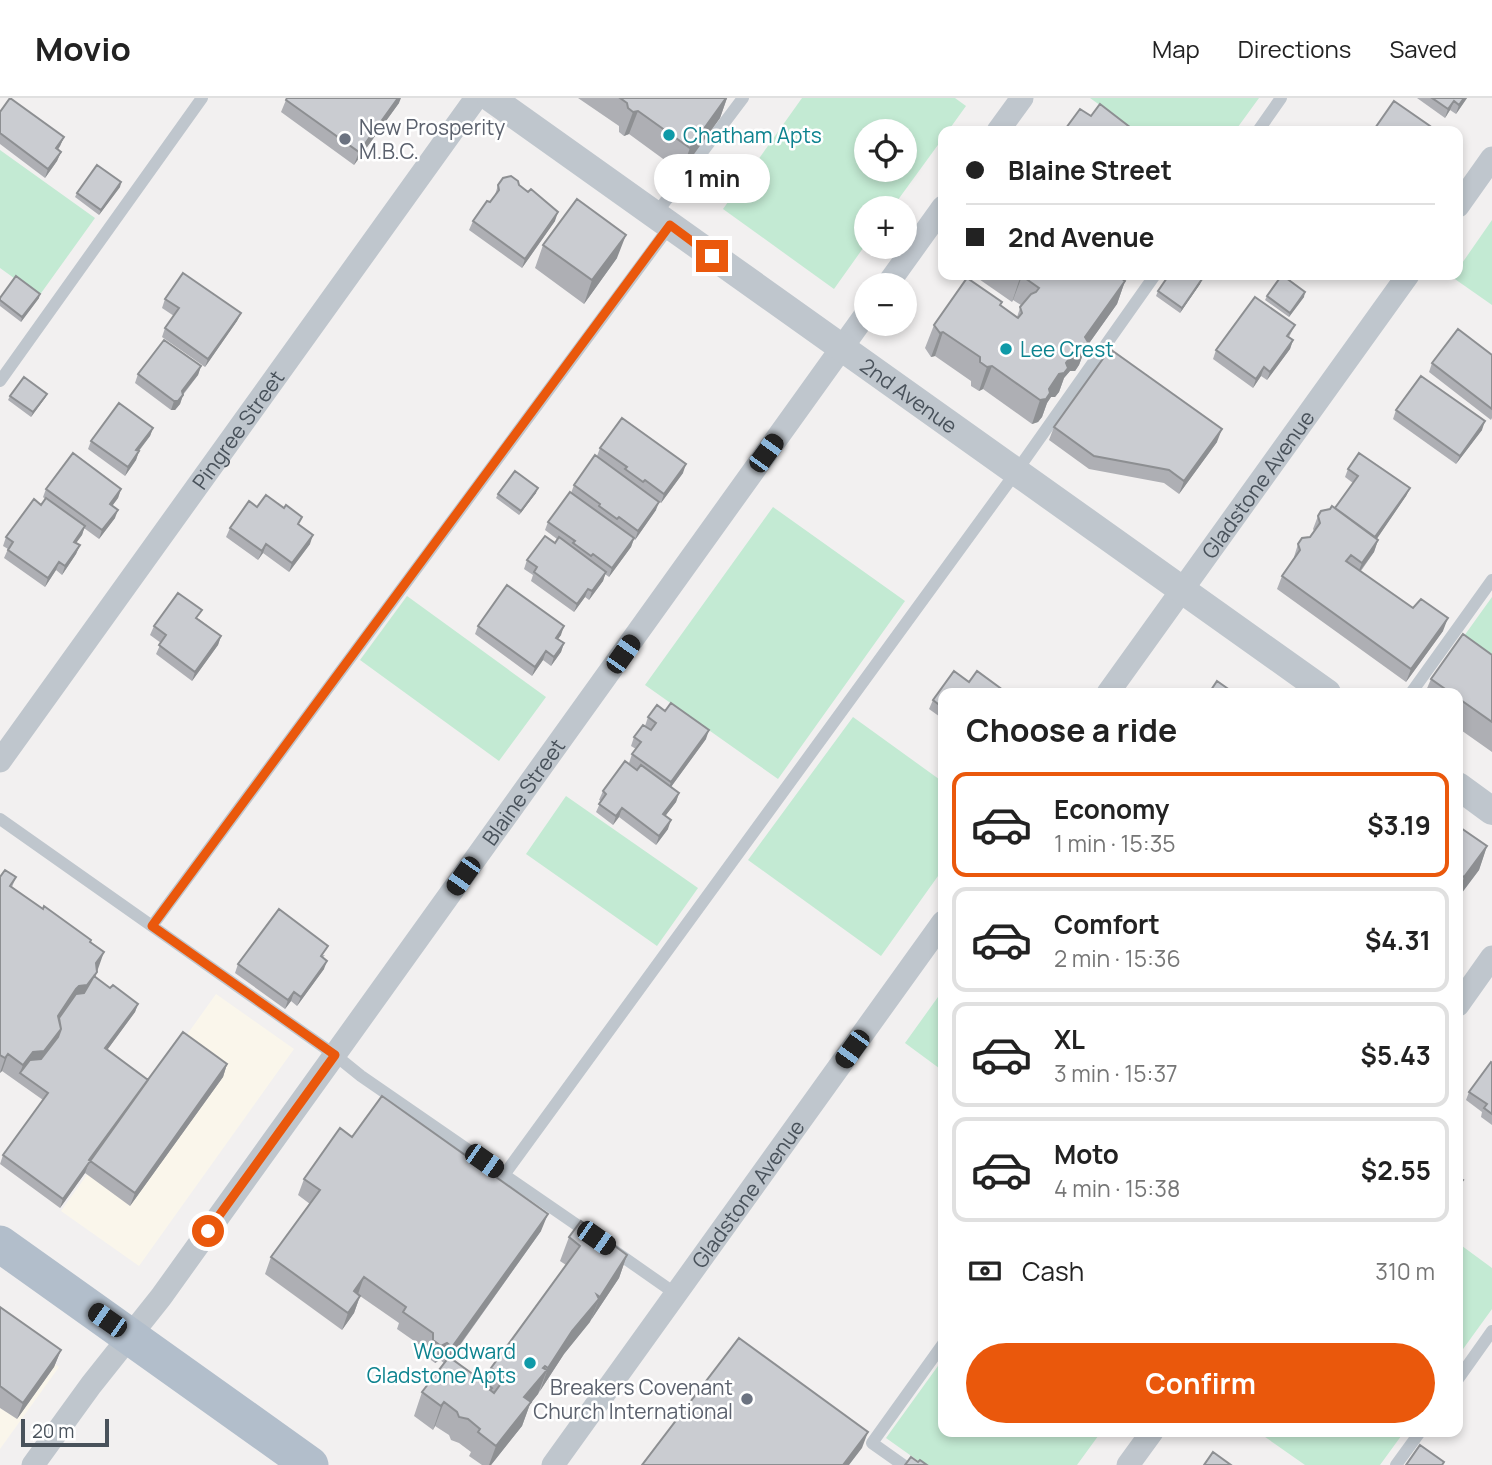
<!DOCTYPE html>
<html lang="en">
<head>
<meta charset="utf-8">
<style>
	body { margin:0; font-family:Manrope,sans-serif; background:#f6f6f6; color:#222; height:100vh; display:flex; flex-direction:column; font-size:26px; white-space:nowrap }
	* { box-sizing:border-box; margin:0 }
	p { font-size:23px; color:#767676 }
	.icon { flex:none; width:38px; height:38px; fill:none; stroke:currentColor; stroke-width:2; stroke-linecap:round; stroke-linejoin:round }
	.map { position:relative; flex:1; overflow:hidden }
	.side { position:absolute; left:938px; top:590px; width:525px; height:749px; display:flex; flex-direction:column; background:#fff; border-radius:14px; box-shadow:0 4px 10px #0003 }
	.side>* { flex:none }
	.banner { position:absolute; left:938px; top:28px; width:525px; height:154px; border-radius:14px; box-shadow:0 4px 10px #0003; display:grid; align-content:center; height:154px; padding:0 28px; background:#fff }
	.fabs { position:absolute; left:854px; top:21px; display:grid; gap:14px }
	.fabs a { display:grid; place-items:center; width:63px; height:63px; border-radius:50%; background:#fff; box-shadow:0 4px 10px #0003; font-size:35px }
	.scale { position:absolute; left:21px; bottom:18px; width:88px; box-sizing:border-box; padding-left:7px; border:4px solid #49525b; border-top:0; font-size:19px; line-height:24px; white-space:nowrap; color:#49525b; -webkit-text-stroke:5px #fff; paint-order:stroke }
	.end { position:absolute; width:32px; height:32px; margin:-16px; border:9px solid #ea580c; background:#fff; box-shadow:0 0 0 4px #fff }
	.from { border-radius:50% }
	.bubble { position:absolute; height:49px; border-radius:24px; background:#fff; box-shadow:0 4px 10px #0003; font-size:23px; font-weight:700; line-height:49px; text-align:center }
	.car { position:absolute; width:21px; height:42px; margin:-21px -10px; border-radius:9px; box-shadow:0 0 5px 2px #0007; background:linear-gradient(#222 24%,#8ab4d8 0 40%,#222 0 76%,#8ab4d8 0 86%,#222 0) }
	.banner b { display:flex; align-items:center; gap:24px; height:66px; font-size:26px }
	.banner b+b { border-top:2px solid #e0e0e0 }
	.banner i { width:18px; height:18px; background:#222 }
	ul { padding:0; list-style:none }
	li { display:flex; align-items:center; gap:21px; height:105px; margin:0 14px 10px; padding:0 14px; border:4px solid #e0e0e0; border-radius:14px }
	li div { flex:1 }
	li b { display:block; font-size:26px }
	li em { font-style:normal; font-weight:700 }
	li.current { border-color:#ea580c }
	li>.icon { width:63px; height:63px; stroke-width:1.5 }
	h2 { padding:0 28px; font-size:32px; line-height:84px }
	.pay { display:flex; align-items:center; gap:18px; height:77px; padding:0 28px; font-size:26px }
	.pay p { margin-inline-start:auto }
	.action { display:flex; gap:14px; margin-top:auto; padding:14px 28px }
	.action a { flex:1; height:80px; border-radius:42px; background:#ea580c; color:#fff; font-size:28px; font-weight:700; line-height:80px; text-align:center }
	header { display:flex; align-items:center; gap:42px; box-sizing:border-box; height:98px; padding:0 35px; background:#fff; border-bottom:2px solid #e0e0e0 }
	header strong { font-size:33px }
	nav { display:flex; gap:38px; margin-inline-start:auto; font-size:24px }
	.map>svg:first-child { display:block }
</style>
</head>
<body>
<header>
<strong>Movio</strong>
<nav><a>Map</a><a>Directions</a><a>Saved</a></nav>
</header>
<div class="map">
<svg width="1492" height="1367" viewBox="0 0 1492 1367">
	<rect width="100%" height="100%" fill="#f2f0f0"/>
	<path fill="#faf6eb" d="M216,896L294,951L139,1168L61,1113Z
		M0,1228L59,1269L0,1351Z"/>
	<path fill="#c3ead3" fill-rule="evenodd" d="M802,0H955L966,8L948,33H943V40L892,110H866V146L834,191L723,111ZM866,33H905V72H866Z
		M1090,0H1259L1235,33H1136Z
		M0,52L95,120L39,198L0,170Z
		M1492,122V207L1452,179L1458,177V171Z
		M773,409L905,503L778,681L645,587Z
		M407,498L546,599L499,663L360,562Z
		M1492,499V580L1454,552Z
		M853,619L943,684V771L881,858L748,762Z
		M566,698L698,790L657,848L526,756Z
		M943,892V973L905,945Z
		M1458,1145L1492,1170V1211L1458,1258Z
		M943,1261V1334H1101L1077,1367H924L886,1340Z
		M1258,1334H1404L1380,1367H1305Z"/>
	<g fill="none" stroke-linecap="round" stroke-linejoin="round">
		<path stroke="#bfc6cd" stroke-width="12" d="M1258,33L1281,0
			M655,117L743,0
			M0,283L202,0
			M1411,595L1492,482
			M0,721L335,957L361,978L590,1136
			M152,828L670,128
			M504,1077L1016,374L1155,177
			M613,1152L676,1196
			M1458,1281L1492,1233
			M903,1367L872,1345L943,1246
			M1396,1367L1420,1334"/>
		<g stroke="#bfc6cd" stroke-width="23">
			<path d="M998,33L1022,0"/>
			<path d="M1458,108L1492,60"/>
			<path d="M887,187L943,109"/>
			<path id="s1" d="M1108,595L1408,177"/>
			<path id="s2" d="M0,663L476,0"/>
			<path d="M1458,907L1492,859"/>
			<path id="s3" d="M33,1367L91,1287L161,1199L866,216"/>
			<path id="s4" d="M553,1367L943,824"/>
			<path d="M1128,1367L1152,1334"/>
		</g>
		<g stroke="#bfc6cd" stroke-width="28">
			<path id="s5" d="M491,0L1327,595"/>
			<path d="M1458,688L1492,713"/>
		</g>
		<path stroke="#b2becb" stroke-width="37" d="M0,1146L310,1367"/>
	</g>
	<path fill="#aeafb4" d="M578,0H727L720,20L681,74L629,36L624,38L619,34V28Z
		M1417,0H1467L1456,16L1450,12L1445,20Z
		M286,2L399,5L354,67L281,14Z
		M0,14L64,39L60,48L58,52L61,54L57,63L45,80L0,46Z
		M121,84L120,89L99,117L75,99L77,95Z
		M498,87H519L555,123L522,170L469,132L473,123L495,97Z
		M543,147L617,160L584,206L535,170Z
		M977,177H1117L1125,183L1117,206L1085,251L1079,267L1075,273H1070L1064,280L1059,294L1055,299H1051L1047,305L1042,319L1038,324L1032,326L983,291L979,293L971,288V283L935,258L931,259L925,250L934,227L1001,208L1017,219L1021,207L1013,202L1012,204L976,179Z
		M1200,186L1180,215L1156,198L1158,193Z
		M1267,198L1304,199L1289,219L1265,202Z
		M0,200H39L21,224L0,208Z
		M165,201L241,215L237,223L205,269L162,239L165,230L174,218L162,210Z
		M1295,227L1289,239L1293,242L1290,251L1267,282L1261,278L1253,290L1213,261L1216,252Z
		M1492,257V320L1491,322L1429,274L1432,265Z
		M201,268L198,277L183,297L180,306L175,312H171L135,285L138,276Z
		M47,296L45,300L31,319L8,302L10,298Z
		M1396,312L1482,332L1456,366L1393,321Z
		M1054,329L1217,344L1179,396L1164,385L1089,371L1049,342Z
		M153,330L150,338L139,353L136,362L125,378L88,351L91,343Z
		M600,350L683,375L661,405L642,391L656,412L635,442L634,441L631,449L609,479L605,476L603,483L589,502L585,499L574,514L531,483L533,477L524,471L527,462L555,445L557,441L545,432L548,424L571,395L574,387L597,358Z
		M1348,371L1410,390L1406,398L1377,440L1378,442L1374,454L1361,473L1443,533L1406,584L1277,491L1282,478L1294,461V459L1298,446L1310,439L1314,433L1313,431L1318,418L1335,410L1353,385L1345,379Z
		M46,391H121L118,400L112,408L115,420L99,441L84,430L82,437L76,445L80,447L76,456L62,477L56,472L45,489L4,460L8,451L3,448L6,439L41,407L45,401L43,399Z
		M536,395L519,417L496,400L498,396Z
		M257,409L300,427L310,446L289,474L263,455L258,462L226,439L230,430Z
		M199,521L221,538L218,547L192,583L156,556L161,545L150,537L154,528Z
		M478,528L561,537L558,541L564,545L561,554L551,568L543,562L532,578L475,536Z
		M1492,557V654L1458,630V595H1425L1431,581Z
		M954,573L969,584L977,573L1007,595H943V621L929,611L933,602Z
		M648,619L706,641L671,689L679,695L676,704L665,718L668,731L656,747L619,719L613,727L596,714L601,703L599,702L603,693L637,671L629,665L632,656L636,651L631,648L634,639L645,628Z
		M942,624L943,625V637L938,633Z
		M1458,728L1487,748L1479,772L1458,800Z
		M0,779H16L12,789L43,811L91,842L90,844L98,871L95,879L110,890L138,906L135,914L107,952L148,982L227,966L223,979L130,1108L85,1075L60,1110L0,1066L3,1057L43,1002L2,973L0,975Z
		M325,857L323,859L324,871L297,908L291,903L285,911L235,875L238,866Z
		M1492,965V1027L1481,1019L1482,1014L1466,1002L1469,994Z
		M352,1039L541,1133L451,1260L485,1285L491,1270L566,1167L560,1163L569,1139L627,1157L619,1180L591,1222L564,1256L538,1296L530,1306L522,1328L491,1367H482L469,1358L471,1354L459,1345L451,1342L449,1337L435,1328L433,1332L414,1318L422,1294L444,1265L440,1262L435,1265L427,1259V1252L397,1231L399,1225L360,1198L354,1215L342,1232L265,1176L271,1159L310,1106L298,1097L304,1081Z
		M0,1209L61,1252L54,1269L17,1321L0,1310Z"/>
	<path fill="#8d8f92" d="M398,0H401L399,5L354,67L359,54Z
		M726,0H727L720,20L681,74L690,50Z
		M1464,0H1467L1456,16L1459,7Z
		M1454,3L1450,12L1445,20L1448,11Z
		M638,13L629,36L624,38L633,14Z
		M64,39L60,48L52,59L56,50Z
		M61,54L57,63L45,80L48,71Z
		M121,84L120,89L99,117L101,112Z
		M558,114L555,123L522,170L525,161Z
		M626,137L617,160L584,206L592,182Z
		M1022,178L1013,202L1012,204L1020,180Z
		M1202,181L1200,186L1180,215L1182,210Z
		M1125,183L1117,206L1085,251L1079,267L1075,273H1070L1064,280L1059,294L1055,299H1051L1047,305L1042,319L1038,324L1032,326L1040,302Z
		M1305,194L1304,199L1289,219L1290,215Z
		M40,196L39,200L21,224L22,219Z
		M241,215L237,223L205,269L208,261Z
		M943,234L935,258L931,259L940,235Z
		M1293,242L1290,251L1267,282L1270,274Z
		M201,268L198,277L178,302L182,293Z
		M992,268L983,291L979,293L987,269Z
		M1264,269L1261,278L1253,290L1256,281Z
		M47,296L45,300L31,319L33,314Z
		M183,297L180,306L175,312H171L174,303Z
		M1485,323L1482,332L1456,366L1460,358Z
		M153,330L150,338L133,360L136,352Z
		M1222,331L1217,344L1179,396L1184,383Z
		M139,353L136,362L125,378L128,369Z
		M686,366L683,375L661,405L664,396Z
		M538,390L536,395L519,417L521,413Z
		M1410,390L1406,398L1372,448L1375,439Z
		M121,391L118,400L107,415L110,406Z
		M659,404L656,412L635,442L638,433Z
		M118,412L115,420L99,441L102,432Z
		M85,428L82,437L71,452L74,444Z
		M313,437L310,446L289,474L292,465Z
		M634,440L631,449L609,479L612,470Z
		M1378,442L1374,454L1357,477L1362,465Z
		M266,446L263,455L258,462L262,453Z
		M80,447L76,456L62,477L65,468Z
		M59,464L56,472L45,489L48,480Z
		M606,474L603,483L589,502L592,493Z
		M588,491L585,499L574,514L577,506Z
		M1448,520L1443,533L1406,584L1411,571Z
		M564,528L561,537L553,548L556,540Z
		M221,538L218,547L192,583L195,574Z
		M564,545L561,554L551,568L554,559Z
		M546,553L543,562L532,578L535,569Z
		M709,632L706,641L668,693L671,684Z
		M679,695L676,704L660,725L663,716Z
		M622,710L619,719L613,727L616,718Z
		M671,722L668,731L656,747L659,738Z
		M1487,748L1479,772L1458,800L1464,779Z
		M104,854L98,871L89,882L96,865Z
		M327,863L324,871L297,908L301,899Z
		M97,874L91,890L56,929L58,918L76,891Z
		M294,894L291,903L285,911L288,902Z
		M138,906L135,914L102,959L105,950Z
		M61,931L55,948L38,970L20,975L23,967L33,954Z
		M8,956L2,973L0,975L5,960Z
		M227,966L223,979L130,1108L135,1095Z
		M88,1067L85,1075L60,1110L63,1101Z
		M548,1116L541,1133L446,1266L452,1249Z
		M627,1157L619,1180L591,1222L600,1199Z
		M364,1179L358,1196L354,1193Z
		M360,1198L354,1215L342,1232L348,1215Z
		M599,1201L590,1224L564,1256L540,1293L548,1270L572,1233Z
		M447,1245L440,1262L435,1265L441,1248Z
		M61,1252L54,1269L17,1321L23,1305Z
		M545,1268L541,1279L547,1272L538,1296L530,1306L522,1328L491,1367H489L496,1348L524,1299Z
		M444,1304L435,1328L433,1332L441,1308Z
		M868,1334L862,1350L849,1367H843Z"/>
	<path fill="#caccd1" stroke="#8d8f92" stroke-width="2" d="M10,0L64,39L56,50L61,54L48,71L0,35V14Z
		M287,0H398L359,54L286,2Z
		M620,0H726L690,50L638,13L633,14L628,10L627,5Z
		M1432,0H1464L1459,7L1454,3L1448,11Z
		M1394,3L1430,28L1426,33H1373Z
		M1100,6L1135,33H1070L1066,30L1080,11L1091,18Z
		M97,67L121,84L101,112L77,95Z
		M511,78L518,83L519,87L528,94L531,91L558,114L525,161L473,123L487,103L490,104L499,92L498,87L503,80Z
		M577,101L626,137L592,182L543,147Z
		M183,175L241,215L208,261L165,230L179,210L165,201Z
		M1015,177H1117L1125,183L1085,239L1088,244L1084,249H1078L1066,265L1068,270L1064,275L1059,276L1049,291L1050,295L1046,301L1040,302L992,268L987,269L980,264V259L943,234L940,235L934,227L967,180L1002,204L1000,207L1018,220L1022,215L1020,209L1031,196L1036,194L1039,190L1022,178L1020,180Z
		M1169,177H1195L1202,181L1182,210L1158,193Z
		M1282,177L1305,194L1290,215L1267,198Z
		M16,178L40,196L22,219L0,202V200Z
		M1255,199L1295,227L1287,238L1293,242L1270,274L1264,269L1256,281L1216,252Z
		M1458,231L1492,257V311L1432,265Z
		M164,242L201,268L182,293L183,297L178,303H174L138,276Z
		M1110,251L1222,331L1184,383L1169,372L1094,358L1054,329Z
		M1421,278L1485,323L1460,358L1396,312Z
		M24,279L47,296L33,314L10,298Z
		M119,305L153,330L136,352L139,353L128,369L91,343Z
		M622,320L686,366L664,396L645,382L643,384L625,371L627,369L600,350Z
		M73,355L121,391L110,406L118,412L102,432L46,391Z
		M1359,355L1410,390L1375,439L1335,410L1358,378L1348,371Z
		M595,357L659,404L638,433L619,419L617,421L599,408L600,406L574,387Z
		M515,373L538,390L521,413L498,396Z
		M570,394L634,440L612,470L593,456L591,458L573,445L575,443L548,424Z
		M266,397L284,410L286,407L302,419L298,426L313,437L292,465L266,446L262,453L230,430L249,403L257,409Z
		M46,400L85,428L74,444L80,447L65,468L59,464L48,480L8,452L13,444L6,439L34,401L41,407Z
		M1332,408L1378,442L1362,465L1351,457L1346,463L1413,510L1421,501L1448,520L1411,571L1282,478L1300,452L1298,446L1302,440L1310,439L1320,425L1318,418L1321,413L1330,411Z
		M545,438L555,445L559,439L606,474L592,493L588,491L577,506L534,474L537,469L527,462Z
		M507,487L564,528L556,540L564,545L554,559L546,553L535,569L478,528Z
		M178,495L202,512L196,520L221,538L195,574L159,547L166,537L154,528Z
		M1463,536L1492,557V624L1458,600V595H1451L1431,581Z
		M954,573L969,584L977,573L1007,595H943V610L933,602Z
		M1217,583L1234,595H1209Z
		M671,605L709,632L671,684L632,656L641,644L634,639L643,627L651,632L656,625L648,619L657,607L665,613Z
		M625,663L637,672L641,667L679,695L663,716L671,722L659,738L622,710L616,718L599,706L606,696L603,693Z
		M1458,728L1487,748L1464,779L1458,775Z
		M5,772L16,779L10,788L43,811L44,808L91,842L90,844L104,854L96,865L97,874L87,887L79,888L76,891L58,918L61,931L44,953L33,954L23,967L8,956L5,960L0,957V779Z
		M279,811L328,848L321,858L327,863L301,899L294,894L288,902L238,866Z
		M94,878L110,890L113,887L138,906L105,950L148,982L63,1101L3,1057L48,995L20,975L30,962L41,961L58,939L61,931L59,920L76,896L84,895Z
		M183,934L227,966L135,1095L89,1062Z
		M1491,964L1492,965V1016L1484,1010L1487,1006L1469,994Z
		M382,998L548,1116L452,1249L447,1245L441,1248L433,1242V1235L403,1214L406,1209L364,1179L354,1193L360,1198L348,1215L271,1159L320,1092L304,1081L340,1030L352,1039Z
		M1458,1079L1463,1082L1458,1088Z
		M581,1123L627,1157L600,1199L597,1197L599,1201L572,1233L548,1270L545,1268L543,1270L547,1272L524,1299L531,1304L496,1348L478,1334L480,1331L468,1321L459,1319L457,1314L444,1304L441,1308L422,1294L449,1259L492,1290L490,1292L494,1295L505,1280L491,1270L580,1148L569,1139Z
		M0,1209L61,1252L23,1305L0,1288Z
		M739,1240L868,1334L843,1367H642Z
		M1420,1347L1444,1364L1442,1367H1406Z
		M1213,1354L1231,1367H1204Z
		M911,1359L918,1364L920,1362L927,1367H905Z"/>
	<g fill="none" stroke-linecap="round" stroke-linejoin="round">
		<path stroke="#ea580c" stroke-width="9" d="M208,1133L335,957L152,828L670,127L712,158"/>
	</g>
	<g fill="#0f9aa8" stroke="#fff" stroke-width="2.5">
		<circle cx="669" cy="37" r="7"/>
		<circle cx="1006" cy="251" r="7"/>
		<circle cx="530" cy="1265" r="7"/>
	</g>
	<g fill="#6b7280" stroke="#fff" stroke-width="2.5">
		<circle cx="345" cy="41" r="7"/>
		<circle cx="747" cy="1301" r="7"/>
	</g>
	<g text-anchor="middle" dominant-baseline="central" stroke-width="5" stroke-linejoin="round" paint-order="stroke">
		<g font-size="21" fill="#5b616d" stroke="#fff" text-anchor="start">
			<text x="359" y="29">New Prosperity<tspan x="359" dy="24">M.B.C.</tspan></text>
			<text x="733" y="1289" text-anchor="end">Breakers Covenant<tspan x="733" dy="24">Church International</tspan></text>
		</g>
		<g font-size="21" fill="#0d838f" stroke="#fff" text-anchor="start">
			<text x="683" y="37">Chatham Apts</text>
			<text x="1020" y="251">Lee Crest</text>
			<text x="516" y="1253" text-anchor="end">Woodward<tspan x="516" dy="24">Gladstone Apts</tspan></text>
		</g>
		<g font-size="21" fill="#49525b" stroke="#fff">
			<text stroke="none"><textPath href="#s5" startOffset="513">2nd Avenue</textPath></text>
			<text stroke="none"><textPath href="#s2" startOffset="408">Pingree Street</textPath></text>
			<text stroke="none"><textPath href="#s1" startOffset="257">Gladstone Avenue</textPath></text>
			<text stroke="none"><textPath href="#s3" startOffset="833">Blaine Street</textPath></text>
			<text stroke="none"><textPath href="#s4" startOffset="334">Gladstone Avenue</textPath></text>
		</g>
	</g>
</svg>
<div class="fabs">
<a><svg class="icon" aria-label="locate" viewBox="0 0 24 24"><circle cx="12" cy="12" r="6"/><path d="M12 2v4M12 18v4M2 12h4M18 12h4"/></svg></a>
<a>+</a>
<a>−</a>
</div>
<div class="scale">20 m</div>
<i class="end from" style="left:208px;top:1133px"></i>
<i class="end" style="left:712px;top:158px"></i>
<div class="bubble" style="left:654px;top:56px;width:116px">1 min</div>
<i class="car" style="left:766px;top:355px;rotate:36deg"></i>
<i class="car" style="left:623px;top:556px;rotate:35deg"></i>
<i class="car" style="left:463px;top:778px;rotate:215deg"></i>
<i class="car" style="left:852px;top:951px;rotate:216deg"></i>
<i class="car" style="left:484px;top:1063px;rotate:125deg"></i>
<i class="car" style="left:596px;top:1140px;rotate:125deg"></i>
<i class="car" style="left:107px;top:1222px;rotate:305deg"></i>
<div class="banner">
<b><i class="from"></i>Blaine Street</b>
<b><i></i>2nd Avenue</b>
</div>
<section class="side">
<h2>Choose a ride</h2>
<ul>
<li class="current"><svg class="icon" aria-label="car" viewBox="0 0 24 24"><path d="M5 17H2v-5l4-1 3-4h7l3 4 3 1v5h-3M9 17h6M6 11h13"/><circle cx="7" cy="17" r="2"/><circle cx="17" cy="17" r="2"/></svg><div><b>Economy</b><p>1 min · 15:35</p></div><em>$3.19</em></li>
<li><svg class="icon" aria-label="car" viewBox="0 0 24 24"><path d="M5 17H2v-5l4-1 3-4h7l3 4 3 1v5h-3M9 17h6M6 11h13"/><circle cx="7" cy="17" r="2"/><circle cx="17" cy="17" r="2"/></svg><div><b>Comfort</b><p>2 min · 15:36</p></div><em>$4.31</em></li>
<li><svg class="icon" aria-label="car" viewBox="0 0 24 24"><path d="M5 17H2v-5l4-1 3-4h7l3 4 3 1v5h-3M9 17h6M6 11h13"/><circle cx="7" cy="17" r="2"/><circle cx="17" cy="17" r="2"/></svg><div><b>XL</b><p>3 min · 15:37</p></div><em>$5.43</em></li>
<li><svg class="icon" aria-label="car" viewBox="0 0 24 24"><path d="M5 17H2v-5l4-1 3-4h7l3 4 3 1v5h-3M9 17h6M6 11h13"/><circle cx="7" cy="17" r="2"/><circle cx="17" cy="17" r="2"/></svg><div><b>Moto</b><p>4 min · 15:38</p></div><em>$2.55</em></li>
</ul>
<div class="pay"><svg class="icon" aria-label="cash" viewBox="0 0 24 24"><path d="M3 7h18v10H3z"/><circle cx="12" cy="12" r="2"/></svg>Cash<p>310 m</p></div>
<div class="action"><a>Confirm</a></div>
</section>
</div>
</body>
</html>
